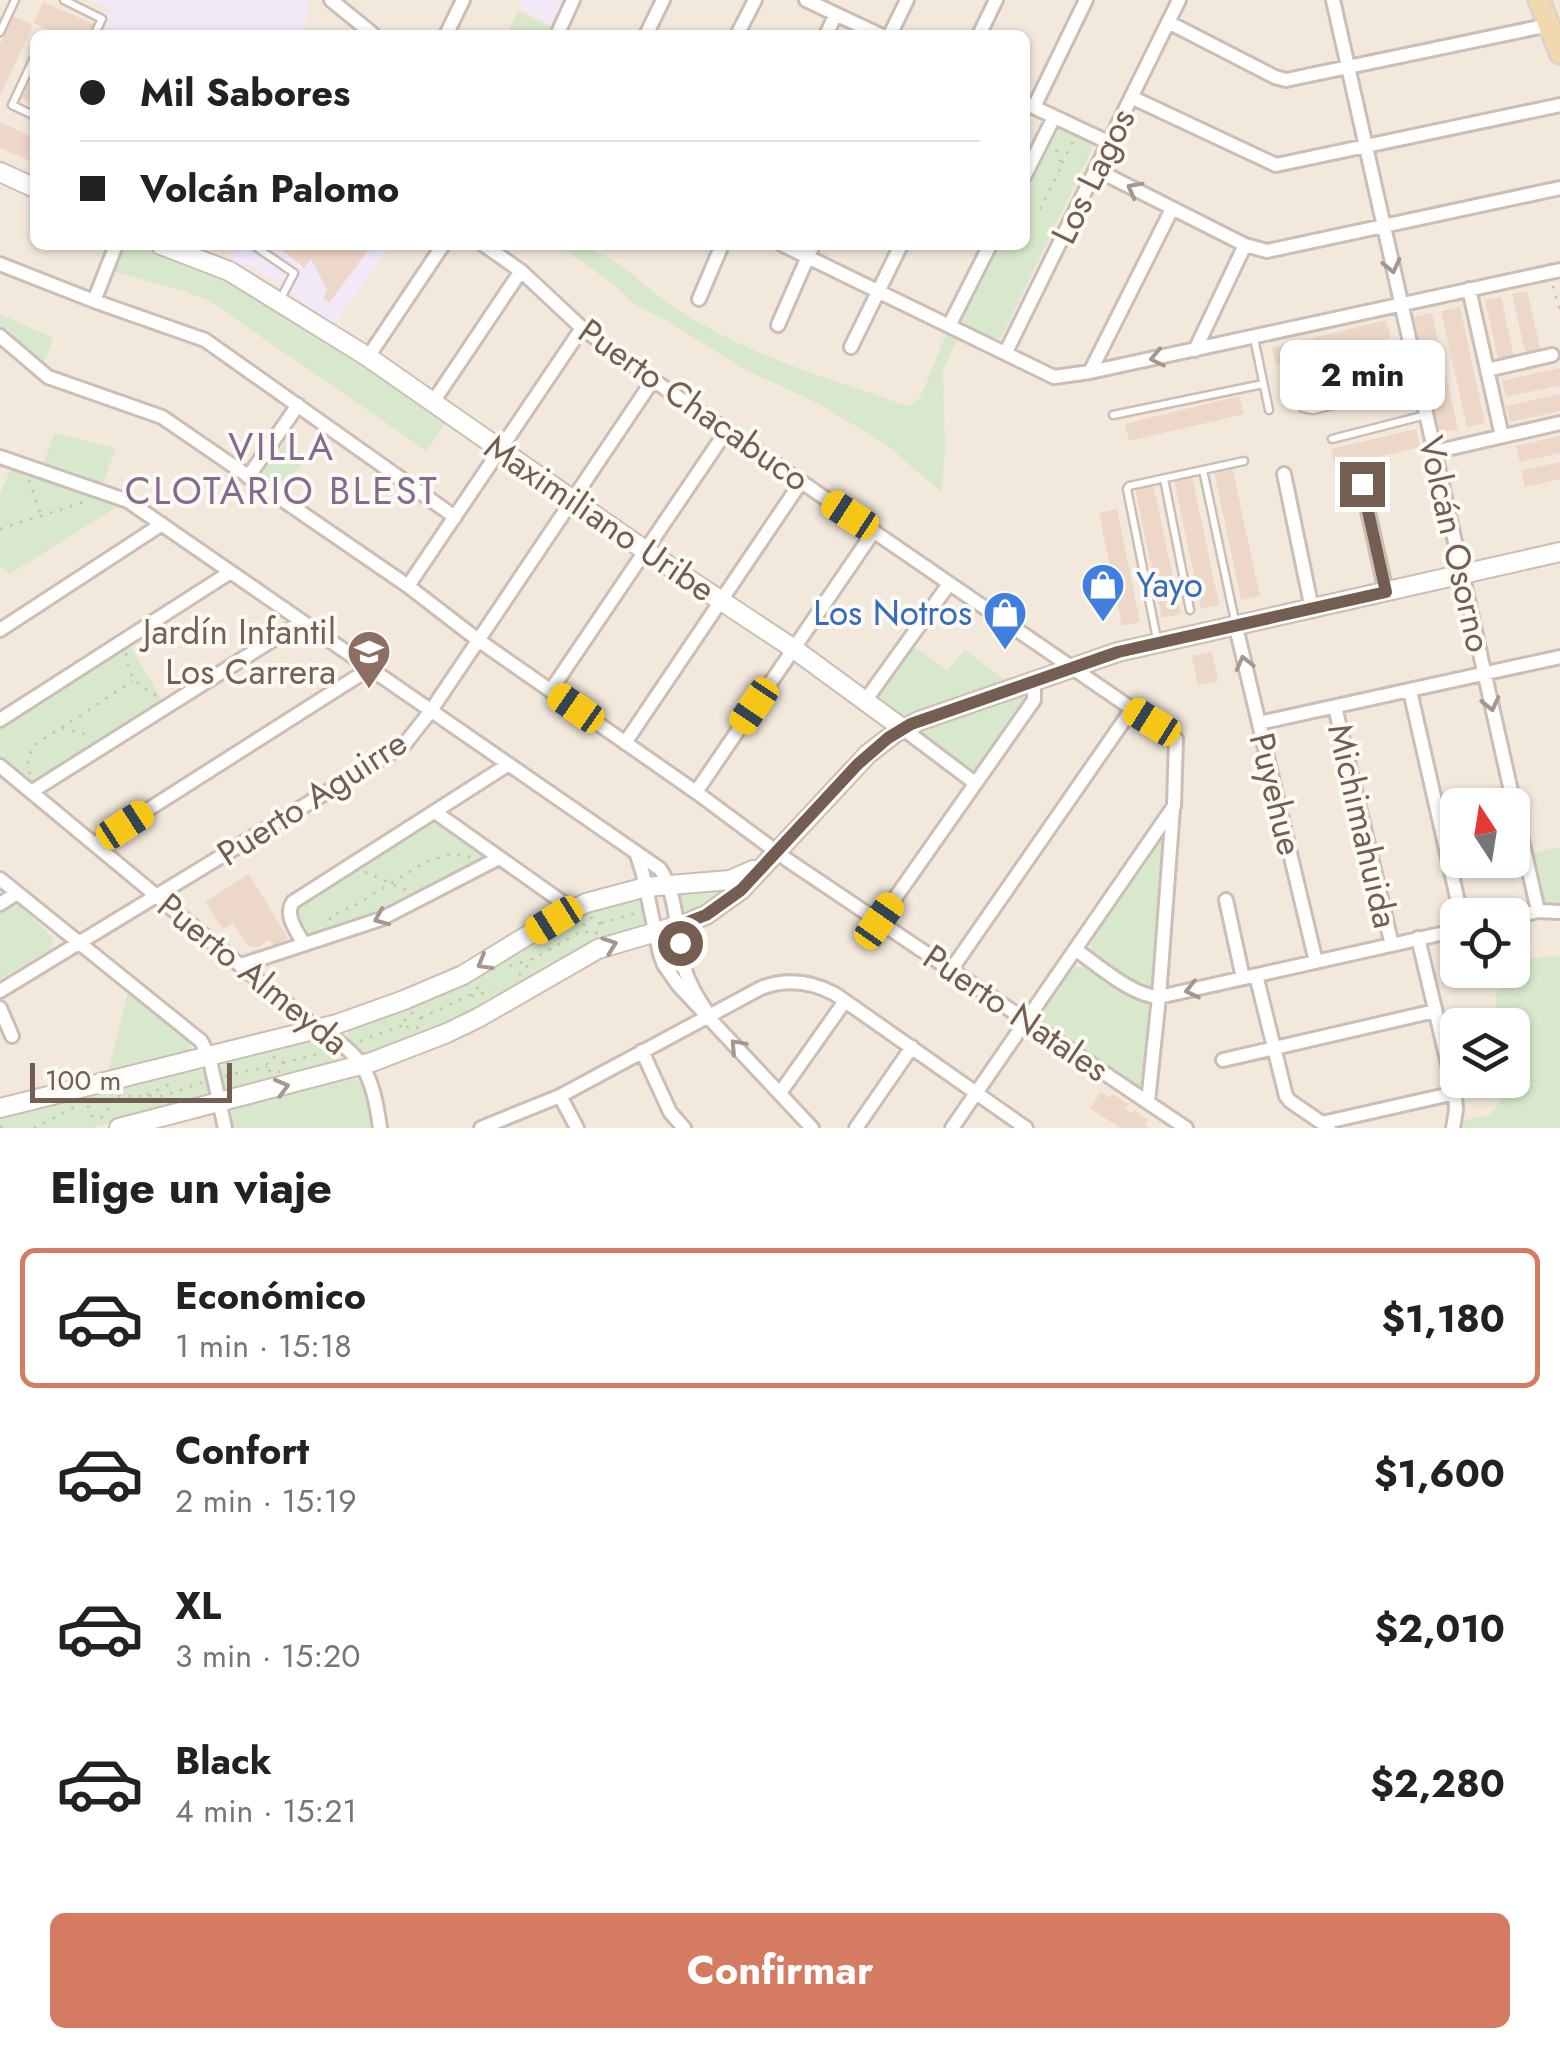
<!DOCTYPE html>
<html lang="es">
<head>
<meta charset="utf-8">
<style>
	body { margin:0; font-family:Jost,sans-serif; background:#f2f2f2; color:#222; height:100vh; display:flex; flex-direction:column; font-size:38px; white-space:nowrap }
	* { box-sizing:border-box; margin:0 }
	p { font-size:32px; color:#767676 }
	.icon { flex:none; width:55px; height:55px; fill:none; stroke:currentColor; stroke-width:2; stroke-linecap:round; stroke-linejoin:round }
	.map { position:relative; height:1128px; overflow:hidden }
	.panel { display:flex; flex-direction:column; background:#fff; flex:1 }
	.panel>* { flex:none }
	.guide { position:absolute; left:30px; top:30px; width:1000px; height:220px; border-radius:15px; box-shadow:0 2px 8px #0004; display:grid; align-content:center; height:220px; padding:0 50px; background:#fff }
	.needle { width:65px; rotate:348deg }
	.tools { position:absolute; left:1440px; top:788px; display:grid; gap:20px }
	.tools a { display:grid; place-items:center; width:90px; height:90px; border-radius:15px; background:#fff; box-shadow:0 2px 8px #0004; font-size:50px }
	.scale { position:absolute; left:30px; bottom:25px; width:202px; box-sizing:border-box; padding-left:10px; border:5px solid #745e52; border-top:0; font-size:28px; line-height:35px; white-space:nowrap; color:#745e52; -webkit-text-stroke:8px #fdfaf4; paint-order:stroke }
	.end { position:absolute; width:45px; height:45px; margin:-22px; border:12px solid #745e52; background:#fff; box-shadow:0 0 0 5px #fff }
	.from { border-radius:50% }
	.bubble { position:absolute; height:70px; border-radius:15px; background:#fff; box-shadow:0 2px 8px #0004; font-size:32px; font-weight:700; line-height:70px; text-align:center }
	.car { position:absolute; width:30px; height:60px; margin:-30px -15px; border-radius:12px; box-shadow:0 0 8px 2px #0007; background:linear-gradient(#f5c518 24%,#345 0 40%,#f5c518 0 76%,#345 0 86%,#f5c518 0) }
	.guide b { display:flex; align-items:center; gap:35px; height:95px; font-size:38px }
	.guide b+b { border-top:2px solid #e0e0e0 }
	.guide i { width:25px; height:25px; background:#222 }
	ul { padding:0; list-style:none }
	li { display:flex; align-items:center; gap:30px; height:140px; margin:0 20px 15px; padding:0 30px; border:5px solid transparent; border-radius:15px }
	li div { flex:1 }
	li b { display:block; font-size:38px }
	li em { font-style:normal; font-weight:700 }
	li.on { border-color:#d57b62 }
	li>.icon { width:90px; height:90px; stroke-width:1.5 }
	h2 { padding:0 50px; font-size:45px; line-height:120px }
	.primary-button { display:flex; gap:20px; margin-top:auto; padding:20px 50px }
	.primary-button a { flex:1; height:115px; border-radius:15px; background:#d57b62; color:#fff; font-size:40px; font-weight:700; line-height:115px; text-align:center }
	.map>svg:first-child { display:block }
</style>
</head>
<body>
<div class="map">
<svg width="1560" height="1128" viewBox="0 0 1560 1128">
	<rect width="100%" height="100%" fill="#fbf5ed"/>
	<path fill="#f2e8dc" fill-rule="evenodd" d="M0,0H1560V957L1513,960L1512,915H1458V970H1505L1495,996L1497,1025H1458V1080H1504L1507,1093L1491,1115L1463,1121L1458,1128H0ZM35,35H1025V245H35ZM1458,805H1512V860H1458Z"/>
	<path fill="#f2e9f8" d="M91,0H310L303,35H124L104,25L110,8Z
		M523,0H562L551,24L519,9Z
		M235,245H391L333,326L279,283L254,268L229,258Z"/>
	<path fill="#d8e8cc" d="M518,11L551,27L547,35H506Z
		M1058,128H1066L1088,138L1092,149L1001,338C989,340 966,329 961,318L997,245H1025V186L1052,131Z
		M120,245H142L220,275L354,355L447,420L427,451L208,300L181,290L111,271Z
		M559,245C605,245 626,271 660,297C732,351 824,377 908,406C911,405 914,404 916,402C923,397 941,345 947,332L958,338L943,369L945,450L942,493L888,446L859,428L815,402L742,368L669,322L635,305L614,285Z
		M0,314L53,338L43,366L0,328Z
		M55,433L116,448L103,483L43,464Z
		M285,442L306,457L281,491L260,476Z
		M11,469L118,506L10,574L0,567V493Z
		M129,644L163,702L38,784L30,785L0,759V727Z
		M914,647L947,670L965,650L1007,682L903,720L878,703L879,691Z
		M1025,689L1030,695L1027,699L975,773H971L921,739L922,728Z
		M428,821H437L486,855V858L378,913L315,936L305,933L293,916V908Z
		M1165,833L1168,842L1153,986L1147,989L1093,954L1091,943Z
		M1560,847V906L1544,904L1532,853Z
		M744,882L684,918L679,912L677,889Z
		M640,896L646,925L643,928L585,946L497,1001L367,1056L348,1042V1030L350,1027L473,977L499,963L573,914Z
		M13,904L21,907L52,937L53,943L51,949L0,979V909Z
		M1553,956L1560,957V1128H1458L1463,1121L1491,1114L1507,1093L1504,1080H1512V1025H1497L1495,996L1505,970H1512L1513,960Z
		M1075,966L1094,970L1150,1007L1142,1086L1137,1087L1130,1083L1044,1028L1040,1014L1042,1009Z
		M128,992L185,1036L192,1048L187,1055L108,1074Z
		M308,1038C321,1038 331,1043 339,1053L337,1064L230,1093L222,1087L218,1074L228,1058Z
		M193,1066C207,1072 211,1079 209,1094L205,1099L92,1128H0V1114Z
		M347,1075C373,1082 371,1106 375,1128H232L230,1113L234,1108L241,1104Z"/>
	<path fill="#edd7c8" d="M43,2L94,24L89,35H59L34,23Z
		M13,16L33,25L0,96V44Z
		M31,78L35,80V104L22,98Z
		M0,122L35,138V150L30,161L0,148Z
		M286,245H372L329,303L323,298L327,290L311,259L304,268L282,250Z
		M1527,291L1541,352L1526,355L1512,294Z
		M1501,297L1514,358L1499,362L1485,300Z
		M1460,307L1485,423L1467,427L1441,311Z
		M1432,313L1458,429L1439,433L1414,317Z
		M1386,320L1391,338L1276,365L1272,348Z
		M1395,363L1399,381L1313,401L1309,383Z
		M1560,368V385L1506,397L1502,381Z
		M1560,394V411L1510,422L1506,406Z
		M1239,396L1244,414L1129,441L1125,424Z
		M1416,429L1420,447L1335,467L1331,449Z
		M1560,436V453L1520,462L1516,446Z
		M1560,462V479L1525,487L1521,471Z
		M1232,467L1260,596L1241,600L1214,471Z
		M1192,476L1219,605L1201,609L1174,480Z
		M1153,484L1181,614L1162,618L1135,488Z
		M1117,509L1140,622L1122,626L1099,513Z
		M1212,652L1218,681L1198,685L1192,656Z
		M249,874L288,938L275,947L269,940L259,947L248,946L233,923L223,929L205,902Z
		M1101,1092L1110,1098L1113,1094L1129,1104L1125,1109L1132,1113L1134,1110L1148,1120L1145,1125L1150,1128H1120L1090,1108Z"/>
	<g fill="none" stroke-linecap="round" stroke-linejoin="round">
		<defs>
			<path id="lane" d="M64,0L102,19L94,35
				M0,32L15,0
				M35,56L12,105L35,116
				M253,245L294,273L280,300
				M1254,338L1269,410
				M1409,346L1304,376L1297,381L1303,408L1313,410L1417,385
				M1113,415L1263,384
				M1332,439L1426,415
				M1203,470L1235,621
				M1164,479L1190,610
				M1157,639L1127,489L1129,486L1244,461"/>
			<path id="street" d="M331,0L374,35
				M806,0L880,35
				M1333,0L1538,911
				M1168,22L1275,77L1286,80L1549,25
				M446,35L463,0
				M557,35L573,0
				M646,35L663,0
				M737,35L755,0
				M826,35L836,14
				M890,35L907,0
				M979,35L996,0
				M1131,97L1276,165L1560,105
				M1025,103L1110,143
				M1034,107L1086,0
				M1097,170L1245,245L1267,251L1560,188
				M1025,175L1054,117
				M484,245L521,271L582,328L653,380L1176,739L1174,806L952,1128
				M783,245L1054,377L1090,372L1560,270
				M0,264L94,301L205,340L455,517
				M1469,289L1502,436
				M699,299L722,245
				M94,301L116,245
				M950,324L990,245
				M778,325L813,245
				M0,336L48,377L162,417L408,586L478,640L696,792L789,861L1186,1128
				M851,347L901,245
				M1195,350L1245,245
				M1006,352L1179,0
				M368,357L443,245
				M1487,370L1552,355
				M1090,372L1172,209
				M433,402L521,271
				M1434,452L1560,423
				M0,457L128,501L660,869C678,896 676,934 683,964C688,983 698,999 709,1015
				M1284,474L1312,609
				M248,477L298,405
				M1362,484L1386,592
				M408,586L582,328
				M1236,627L1316,962
				M0,630L162,524
				M551,690L727,430
				M1410,691L1461,915
				M865,701L949,584
				M1335,707L1392,945
				M0,720L229,573
				M1259,723L1560,657
				M902,728L975,783
				M625,743L801,482
				M0,766L305,1019C322,1031 344,1043 357,1059C372,1076 377,1106 380,1128
				M31,792L301,622
				M696,792L874,531
				M435,812L572,909
				M94,844L369,669
				M637,855L643,874L660,954L664,965L679,986L812,1128
				M0,879L201,1041L209,1056L225,1128
				M1226,900L1243,978
				M0,904L17,893
				M1512,917L1538,911L1560,912
				M879,921L1034,700V680
				M1418,938L1455,1093L1456,1110L1453,1128
				M304,944C297,932 284,915 293,902L509,764
				M1076,950C1098,965 1132,996 1159,997L1458,930
				M241,965L381,919L499,858
				M951,970L1132,709
				M1256,975L1286,1096L1290,1101L1329,1128
				M0,991L404,745L430,712L653,380
				M0,1008L12,1036
				M642,1051L670,1112L684,1128
				M1223,1060L1435,1011
				M780,1093L845,1001
				M560,1096L577,1128
				M1148,1102L1159,997L1173,808
				M1322,1123L1455,1093
				M481,1128L560,1096L761,988C787,978 811,981 835,994L1026,1128
				M856,1128L912,1047"/>
			<path id="secondary" d="M0,172L35,188
				M161,245L229,271L368,357L646,551L794,649L902,728
				M0,1108L337,1024L404,1000L463,975L554,919L586,903L646,887L730,880L753,870
				M119,1128L372,1062L447,1033L478,1018L598,949L687,923L706,915L741,890L868,754L895,733L919,721L1118,652L1560,552"/>
			<path id="primary" d="M1539,0L1560,53"/>
		</defs>
		<use href="#lane" stroke="#ccbeb4" stroke-width="11"/>
		<use href="#street" stroke="#ccbeb4" stroke-width="18"/>
		<use href="#secondary" stroke="#cebeb2" stroke-width="22"/>
		<use href="#primary" stroke="#d8d2cf" stroke-width="25"/>
		<path stroke="#d3baab" stroke-width="2.5" stroke-dasharray="2.5 8" stroke-linecap="butt" d="M1062,163L1074,139
			M1040,209L1062,165L1054,144
			M1553,286L1560,310
			M29,480L41,515
			M0,529L84,502
			M126,653C128,677 137,685 157,696
			M62,728L93,736
			M30,774L28,759L33,746L133,681
			M365,872L408,891
			M584 926a8 8 0 1 1 16 0a8 8 0 1 1-16 0Z
			M330,920V916L354,906L424,863L450,854L472,857
			M601,923L636,913
			M510,966L535,958L585,929
			M519,975L534,959
			M471,996L492,991
			M405 1021a8 8 0 1 1 16 0a8 8 0 1 1-16 0Z
			M421,1018L468,996L484,982
			M360,1041L406,1024
			M267 1065a8 8 0 1 1 16 0a8 8 0 1 1-16 0Z
			M283,1063L329,1051
			M225,1076L267,1067
			M147,1095L176,1081
			M118,1096H164L203,1082
			M88 1108a10 10 0 1 1 20 0a10 10 0 1 1-20 0Z
			M0,1126L2,1128
			M34,1128L77,1106"/>
		<use href="#lane" stroke="#fff" stroke-width="6"/>
		<use href="#street" stroke="#fff" stroke-width="12"/>
		<use href="#secondary" stroke="#fff" stroke-width="18"/>
		<use href="#primary" stroke="#f1d8ae" stroke-width="20"/>
	</g>
	<defs><path id="oneway-chevron" d="M-2-3.5L2.5 0L-2 3.5" fill="none" stroke-width="1.6" stroke-linecap="round" stroke-linejoin="round" transform="scale(2.5)"/></defs>
	<g stroke="#a5968f">
		<use href="#oneway-chevron" transform="translate(1134 189) rotate(-152)"/>
		<use href="#oneway-chevron" transform="translate(1392 266) rotate(77)"/>
		<use href="#oneway-chevron" transform="translate(1157 358) rotate(168)"/>
		<use href="#oneway-chevron" transform="translate(1244 663) rotate(-104)"/>
		<use href="#oneway-chevron" transform="translate(1491 704) rotate(77)"/>
		<use href="#oneway-chevron" transform="translate(381 918) rotate(157)"/>
		<use href="#oneway-chevron" transform="translate(610 945) rotate(-20)"/>
		<use href="#oneway-chevron" transform="translate(484 963) rotate(150)"/>
		<use href="#oneway-chevron" transform="translate(1192 990) rotate(167)"/>
		<use href="#oneway-chevron" transform="translate(737 1046) rotate(-132)"/>
		<use href="#oneway-chevron" transform="translate(282 1087) rotate(-15)"/>
	</g>
	<g fill="none" stroke-linecap="round" stroke-linejoin="round">
		<path stroke="#745e52" stroke-width="12" d="M680,943L677,926L706,915L741,890L858,764L888,738L911,724L1118,652L1386,592L1362,484"/>
	</g>
	<defs>
		<symbol id="shop-pin" viewBox="-11 -11 22 30"><path d="M0 17L-7.5 6A9.5 9.5 0 1 1 7.5 6Z" fill="#3f7fe0" stroke="#fdfaf4"/><path d="M-5-2.5h2.3a2.7 3.5 0 0 1 5.4 0H5L5.5 6h-11ZM-1.5-2.5h3a1.5 2.3 0 0 0-3 0Z" fill="#fff"/></symbol>
		<symbol id="school-pin" viewBox="-11 -11 22 30"><path d="M0 17L-7.5 6A9.5 9.5 0 1 1 7.5 6Z" fill="#8d6e63" stroke="#fdfaf4"/><path d="M0-5L7-2L0 1L-7-2ZM-4 1L0 2.5L4 1V4Q0 6-4 4Z" fill="#fff"/></symbol>
	</defs>
	<g fill-rule="evenodd">
		<use href="#shop-pin" x="1078" y="560" width="50" height="68"/>
		<use href="#shop-pin" x="980" y="588" width="50" height="68"/>
		<use href="#school-pin" x="344" y="627" width="50" height="68"/>
	</g>
	<g text-anchor="middle" dominant-baseline="central" stroke-width="8" stroke-linejoin="round" paint-order="stroke">
		<g font-size="35" fill="#745e52" stroke="#fdfaf4">
			<text transform="translate(1093 176) rotate(-64)">Los Lagos</text>
			<text transform="translate(694 405) rotate(35)">Puerto Chacabuco</text>
			<text transform="translate(600 518) rotate(34)">Maximiliano Uribe</text>
			<text transform="translate(1455 544) rotate(77)">Volcán Osorno</text>
			<text transform="translate(1276 794) rotate(76)">Puyehue</text>
			<text transform="translate(312 798) rotate(-33)">Puerto Aguirre</text>
			<text transform="translate(1363 826) rotate(77)">Michimahuida</text>
			<text transform="translate(253 974) rotate(39)">Puerto Almeyda</text>
			<text transform="translate(1016 1013) rotate(34)">Puerto Natales</text>
		</g>
		<g font-size="35" fill="#366cbe" stroke="#fdfaf4" text-anchor="start">
			<text x="1136" y="585">Yayo</text>
			<text x="972" y="613" text-anchor="end">Los Notros</text>
		</g>
		<g font-size="35" fill="#785e54" stroke="#fdfaf4" text-anchor="end">
			<text x="336" y="632">Jardín Infantil<tspan x="336" dy="40">Los Carrera</tspan></text>
		</g>
		<g font-size="38" letter-spacing="2.5" fill="#836a8f" stroke="#fdfaf4">
			<text x="282" y="446">VILLA<tspan x="282" dy="44">CLOTARIO BLEST</tspan></text>
		</g>
	</g>
</svg>
<div class="tools">
<a><svg class="needle" viewBox="-14 -14 28 28"><path d="M0-13l5 13h-10z" fill="#e53935"/><path d="M0 13l5-13h-10z" fill="#767676"/></svg></a>
<a><svg class="icon" aria-label="locate" viewBox="0 0 24 24"><circle cx="12" cy="12" r="6"/><path d="M12 2v4M12 18v4M2 12h4M18 12h4"/></svg></a>
<a><svg class="icon" aria-label="layers" viewBox="0 0 24 24"><path d="M12 4l9 5-9 5-9-5zM3 14l9 5 9-5"/></svg></a>
</div>
<div class="scale">100 m</div>
<i class="end from" style="left:680px;top:943px"></i>
<i class="end" style="left:1362px;top:484px"></i>
<div class="bubble" style="left:1280px;top:340px;width:165px">2 min</div>
<i class="car" style="left:850px;top:515px;rotate:303deg"></i>
<i class="car" style="left:754px;top:706px;rotate:214deg"></i>
<i class="car" style="left:576px;top:708px;rotate:305deg"></i>
<i class="car" style="left:1152px;top:722px;rotate:302deg"></i>
<i class="car" style="left:125px;top:825px;rotate:57deg"></i>
<i class="car" style="left:554px;top:920px;rotate:238deg"></i>
<i class="car" style="left:879px;top:921px;rotate:35deg"></i>
<div class="guide">
<b><i class="from"></i>Mil Sabores</b>
<b><i></i>Volcán Palomo</b>
</div>
</div>
<section class="panel">
<h2>Elige un viaje</h2>
<ul>
<li class="on"><svg class="icon" aria-label="car" viewBox="0 0 24 24"><path d="M5 17H2v-5l4-1 3-4h7l3 4 3 1v5h-3M9 17h6M6 11h13"/><circle cx="7" cy="17" r="2"/><circle cx="17" cy="17" r="2"/></svg><div><b>Económico</b><p>1 min · 15:18</p></div><em>$1,180</em></li>
<li><svg class="icon" aria-label="car" viewBox="0 0 24 24"><path d="M5 17H2v-5l4-1 3-4h7l3 4 3 1v5h-3M9 17h6M6 11h13"/><circle cx="7" cy="17" r="2"/><circle cx="17" cy="17" r="2"/></svg><div><b>Confort</b><p>2 min · 15:19</p></div><em>$1,600</em></li>
<li><svg class="icon" aria-label="car" viewBox="0 0 24 24"><path d="M5 17H2v-5l4-1 3-4h7l3 4 3 1v5h-3M9 17h6M6 11h13"/><circle cx="7" cy="17" r="2"/><circle cx="17" cy="17" r="2"/></svg><div><b>XL</b><p>3 min · 15:20</p></div><em>$2,010</em></li>
<li><svg class="icon" aria-label="car" viewBox="0 0 24 24"><path d="M5 17H2v-5l4-1 3-4h7l3 4 3 1v5h-3M9 17h6M6 11h13"/><circle cx="7" cy="17" r="2"/><circle cx="17" cy="17" r="2"/></svg><div><b>Black</b><p>4 min · 15:21</p></div><em>$2,280</em></li>
</ul>
<div class="primary-button"><a>Confirmar</a></div>
</section>
</body>
</html>
